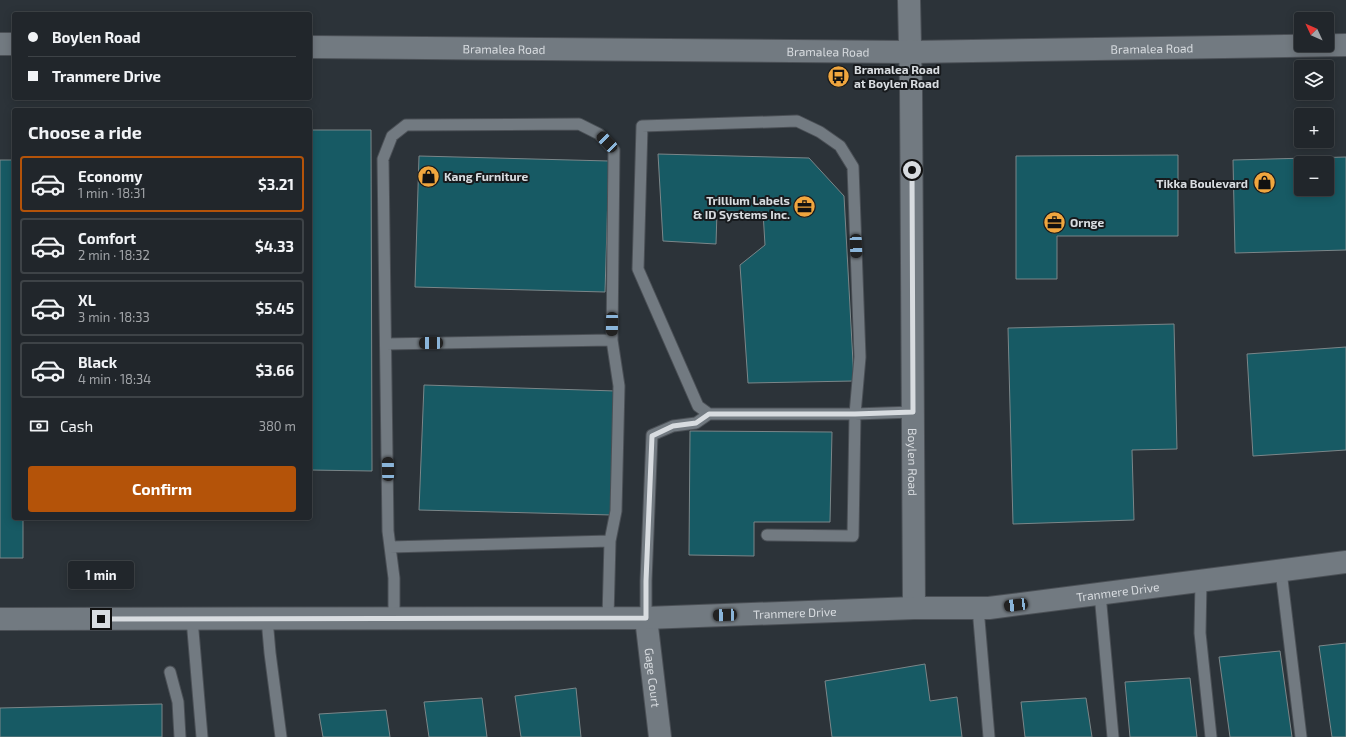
<!DOCTYPE html>
<html lang="en">
<head>
<meta charset="utf-8">
<style>
	body { margin:0; font-family:"Exo 2",sans-serif; background:#2d3237; color:#f1f3f6; height:100vh; display:flex; flex-direction:column; font-size:15px; white-space:nowrap }
	* { box-sizing:border-box; margin:0 }
	p { font-size:13px; color:#a2a5a9 }
	.icon { flex:none; width:22px; height:22px; fill:none; stroke:currentColor; stroke-width:2; stroke-linecap:round; stroke-linejoin:round }
	.map { position:relative; flex:1; overflow:hidden }
	.sheet { position:absolute; left:12px; top:108px; width:300px; height:412px; display:flex; flex-direction:column; background:#21262b; border-radius:4px; box-shadow:0 2px 10px #0003,0 0 0 1px #3e4347 }
	.sheet>* { flex:none }
	.guide { position:absolute; left:12px; top:12px; width:300px; height:88px; border-radius:4px; box-shadow:0 2px 10px #0003,0 0 0 1px #3e4347; display:grid; align-content:center; height:88px; padding:0 16px; background:#21262b }
	.needle { width:26px; rotate:314deg }
	.controls { position:absolute; left:1294px; top:12px; display:grid; gap:8px }
	.controls a { display:grid; place-items:center; width:40px; height:40px; border-radius:4px; background:#21262b; box-shadow:0 2px 10px #0003,0 0 0 1px #3e4347; font-size:20px }
	.end { position:absolute; width:18px; height:18px; margin:-9px; border:5px solid #d8dce0; background:#111; box-shadow:0 0 0 2px #111 }
	.from { border-radius:50% }
	.bubble { position:absolute; height:28px; border-radius:4px; background:#21262b; box-shadow:0 2px 10px #0003,0 0 0 1px #3e4347; font-size:13px; font-weight:700; line-height:28px; text-align:center }
	.car { position:absolute; width:12px; height:24px; margin:-12px -6px; border-radius:5px; box-shadow:0 0 3px 1px #0007; background:linear-gradient(#222 24%,#8ab4d8 0 40%,#222 0 76%,#8ab4d8 0 86%,#222 0) }
	.guide b { display:flex; align-items:center; gap:14px; height:38px; font-size:15px }
	.guide b+b { border-top:1px solid #3e4347 }
	.guide i { width:10px; height:10px; background:#f1f3f6 }
	ul { padding:0; list-style:none }
	li { display:flex; align-items:center; gap:12px; height:56px; margin:0 8px 6px; padding:0 8px; border:2px solid #3e4347; border-radius:4px }
	li div { flex:1 }
	li b { display:block; font-size:15px }
	li em { font-style:normal; font-weight:700 }
	li.current { border-color:#b45309 }
	li>.icon { width:36px; height:36px; stroke-width:1.5 }
	h2 { padding:0 16px; font-size:18px; line-height:48px }
	.pay { display:flex; align-items:center; gap:10px; height:44px; padding:0 16px; font-size:15px }
	.pay p { margin-inline-start:auto }
	.button { display:flex; gap:8px; margin-top:auto; padding:8px 16px }
	.button a { flex:1; height:46px; border-radius:4px; background:#b45309; color:#fff; font-size:16px; font-weight:700; line-height:46px; text-align:center }
	.map>svg:first-child { display:block }
</style>
</head>
<body>
<div class="map">
<svg width="1346" height="737" viewBox="0 0 1346 737">
	<rect width="100%" height="100%" fill="#2c3339"/>
	<path fill="#175a64" stroke="#7b8689" fill-rule="evenodd" d="M310,130H371L372,471L310,470Z
		M658,154L809,158L844,196L854,381L748,383L740,265L765,245L763,212L717,211L716,244L663,241Z
		M1178,155V236H1057V279H1016V156Z
		M419,156L609,161L605,292L415,287Z
		M1346,157V250L1235,253L1233,160ZM1301,163H1327V189H1301Z
		M0,160H14V518H23V558H0Z
		M1174,324L1177,449L1132,450L1134,520L1013,524L1008,328Z
		M1346,347V450L1253,456L1247,354Z
		M424,385L616,391L612,515L419,510Z
		M690,431L832,432L830,522H754V556L689,555Z
		M1346,643V737H1332L1319,646Z
		M1280,651L1292,737H1230L1219,657Z
		M925,664L930,701L957,697L962,737H832L825,681Z
		M1190,678L1197,737H1130L1125,682Z
		M576,688L581,737H521L515,696Z
		M482,698L487,737H429L424,702Z
		M1086,698L1092,737H1025L1021,702Z
		M162,704V737H0V708Z
		M386,710L390,737H323L319,714Z"/>
	<g fill="none" stroke-linecap="round" stroke-linejoin="round">
		<defs>
			<path id="lane" d="M386,344L612,340
				M767,535L853,536L855,414H709L698,406L638,269L642,126L797,121L820,132L840,146L853,167L860,357L855,414L913,412
				M390,547L610,541
				M1281,571L1301,737
				M1201,581L1200,633L1211,737
				M1100,594L1113,737
				M978,608L989,737
				M394,618V578L388,531L383,159L392,136L406,125L579,124L599,134L614,150L612,340L619,386L616,511L610,541L608,618
				M646,618V581L652,435L673,426L696,423L709,414
				M192,619L202,737
				M267,619L270,653L281,737
				M170,672L178,702L180,737"/>
			<g id="street">
				<path id="s1" d="M909,0L911,90L914,608"/>
				<path id="s2" d="M646,618L660,737"/>
				<path id="s3" d="M0,619L646,618L914,608H989L1346,562"/>
			</g>
			<g id="secondary">
				<path d="M0,44H14"/>
				<path id="s4" d="M310,47L911,52L1346,45"/>
			</g>
		</defs>
		<use href="#lane" stroke="#4b5056" stroke-width="13"/>
		<use href="#street" stroke="#4b5056" stroke-width="24"/>
		<use href="#secondary" stroke="#4b5056" stroke-width="24"/>
		<use href="#lane" stroke="#727a81" stroke-width="11"/>
		<use href="#street" stroke="#727a81" stroke-width="22"/>
		<use href="#secondary" stroke="#727a81" stroke-width="22"/>
	</g>
	<g fill="none" stroke-linecap="round" stroke-linejoin="round">
		<path stroke="#d8dce0" stroke-width="5" d="M101,619L646,618V581L652,436L673,426L696,423L709,414H855L913,412L912,170"/>
	</g>
	<defs>
		<symbol id="bus-disc" viewBox="-11 -11 22 22"><circle r="9.5" fill="#f0a63e" stroke="#171a1d"/><path d="M-5-6H5V4H4V6H2V4H-2V6H-4V4H-5ZM-3.5-4V0h7V-4ZM-3.5 1.2v1.5H-2V1.2ZM2 1.2v1.5H3.5V1.2Z" fill="#111"/></symbol>
		<symbol id="shop-disc" viewBox="-11 -11 22 22"><circle r="9.5" fill="#f0a63e" stroke="#171a1d"/><path d="M-5-2.5h2.3a2.7 3.5 0 0 1 5.4 0H5L5.5 6h-11ZM-1.5-2.5h3a1.5 2.3 0 0 0-3 0Z" fill="#111"/></symbol>
		<symbol id="office-disc" viewBox="-11 -11 22 22"><circle r="9.5" fill="#f0a63e" stroke="#171a1d"/><path d="M-6-3h4V-5.5h4V-3h4V5H-6ZM-1-4.5V-3h2v-1.5ZM-6 0V1H6V0Z" fill="#111"/></symbol>
	</defs>
	<g fill-rule="evenodd">
		<use href="#bus-disc" x="826" y="64" width="25" height="25"/>
		<use href="#shop-disc" x="416" y="164" width="25" height="25"/>
		<use href="#shop-disc" x="1252" y="170" width="25" height="25"/>
		<use href="#office-disc" x="792" y="194" width="25" height="25"/>
		<use href="#office-disc" x="1042" y="210" width="25" height="25"/>
	</g>
	<g text-anchor="middle" dominant-baseline="central" stroke-width="4" stroke-linejoin="round" paint-order="stroke">
		<g font-size="12" fill="#d8dce0" stroke="#171a1d">
			<text stroke="none"><textPath href="#s4" startOffset="194">Bramalea Road</textPath></text>
			<text stroke="none"><textPath href="#s4" startOffset="842">Bramalea Road</textPath></text>
			<text stroke="none"><textPath href="#s4" startOffset="518">Bramalea Road</textPath></text>
			<text stroke="none"><textPath href="#s1" startOffset="462">Boylen Road</textPath></text>
			<text stroke="none"><textPath href="#s3" startOffset="1119">Tranmere Drive</textPath></text>
			<text stroke="none"><textPath href="#s3" startOffset="795">Tranmere Drive</textPath></text>
			<text stroke="none"><textPath href="#s2" startOffset="60">Gage Court</textPath></text>
		</g>
		<g font-size="12" font-weight="bold" fill="#d8dce0" stroke="#171a1d" text-anchor="start">
			<text x="854" y="69">Bramalea Road<tspan x="854" dy="14">at Boylen Road</tspan></text>
			<text x="444" y="176">Kang Furniture</text>
			<text x="1248" y="183" text-anchor="end">Tikka Boulevard</text>
			<text x="790" y="200" text-anchor="end">Trillium Labels<tspan x="790" dy="14">&amp; ID Systems Inc.</tspan></text>
			<text x="1070" y="222">Ornge</text>
		</g>
	</g>
</svg>
<div class="controls">
<a><svg class="needle" viewBox="-14 -14 28 28"><path d="M0-13l5 13h-10z" fill="#e53935"/><path d="M0 13l5-13h-10z" fill="#a2a5a9"/></svg></a>
<a><svg class="icon" aria-label="layers" viewBox="0 0 24 24"><path d="M12 4l9 5-9 5-9-5zM3 14l9 5 9-5"/></svg></a>
<a>+</a>
<a>−</a>
</div>
<i class="end from" style="left:912px;top:170px"></i>
<i class="end" style="left:101px;top:619px"></i>
<div class="bubble" style="left:68px;top:561px;width:66px">1 min</div>
<i class="car" style="left:607px;top:142px;rotate:316deg"></i>
<i class="car" style="left:856px;top:246px;rotate:178deg"></i>
<i class="car" style="left:612px;top:324px;rotate:181deg"></i>
<i class="car" style="left:431px;top:343px;rotate:269deg"></i>
<i class="car" style="left:388px;top:469px;rotate:359deg"></i>
<i class="car" style="left:1016px;top:605px;rotate:263deg"></i>
<i class="car" style="left:725px;top:615px;rotate:268deg"></i>
<div class="guide">
<b><i class="from"></i>Boylen Road</b>
<b><i></i>Tranmere Drive</b>
</div>
<section class="sheet">
<h2>Choose a ride</h2>
<ul>
<li class="current"><svg class="icon" aria-label="car" viewBox="0 0 24 24"><path d="M5 17H2v-5l4-1 3-4h7l3 4 3 1v5h-3M9 17h6M6 11h13"/><circle cx="7" cy="17" r="2"/><circle cx="17" cy="17" r="2"/></svg><div><b>Economy</b><p>1 min · 18:31</p></div><em>$3.21</em></li>
<li><svg class="icon" aria-label="car" viewBox="0 0 24 24"><path d="M5 17H2v-5l4-1 3-4h7l3 4 3 1v5h-3M9 17h6M6 11h13"/><circle cx="7" cy="17" r="2"/><circle cx="17" cy="17" r="2"/></svg><div><b>Comfort</b><p>2 min · 18:32</p></div><em>$4.33</em></li>
<li><svg class="icon" aria-label="car" viewBox="0 0 24 24"><path d="M5 17H2v-5l4-1 3-4h7l3 4 3 1v5h-3M9 17h6M6 11h13"/><circle cx="7" cy="17" r="2"/><circle cx="17" cy="17" r="2"/></svg><div><b>XL</b><p>3 min · 18:33</p></div><em>$5.45</em></li>
<li><svg class="icon" aria-label="car" viewBox="0 0 24 24"><path d="M5 17H2v-5l4-1 3-4h7l3 4 3 1v5h-3M9 17h6M6 11h13"/><circle cx="7" cy="17" r="2"/><circle cx="17" cy="17" r="2"/></svg><div><b>Black</b><p>4 min · 18:34</p></div><em>$3.66</em></li>
</ul>
<div class="pay"><svg class="icon" aria-label="cash" viewBox="0 0 24 24"><path d="M3 7h18v10H3z"/><circle cx="12" cy="12" r="2"/></svg>Cash<p>380 m</p></div>
<div class="button"><a>Confirm</a></div>
</section>
</div>
</body>
</html>
